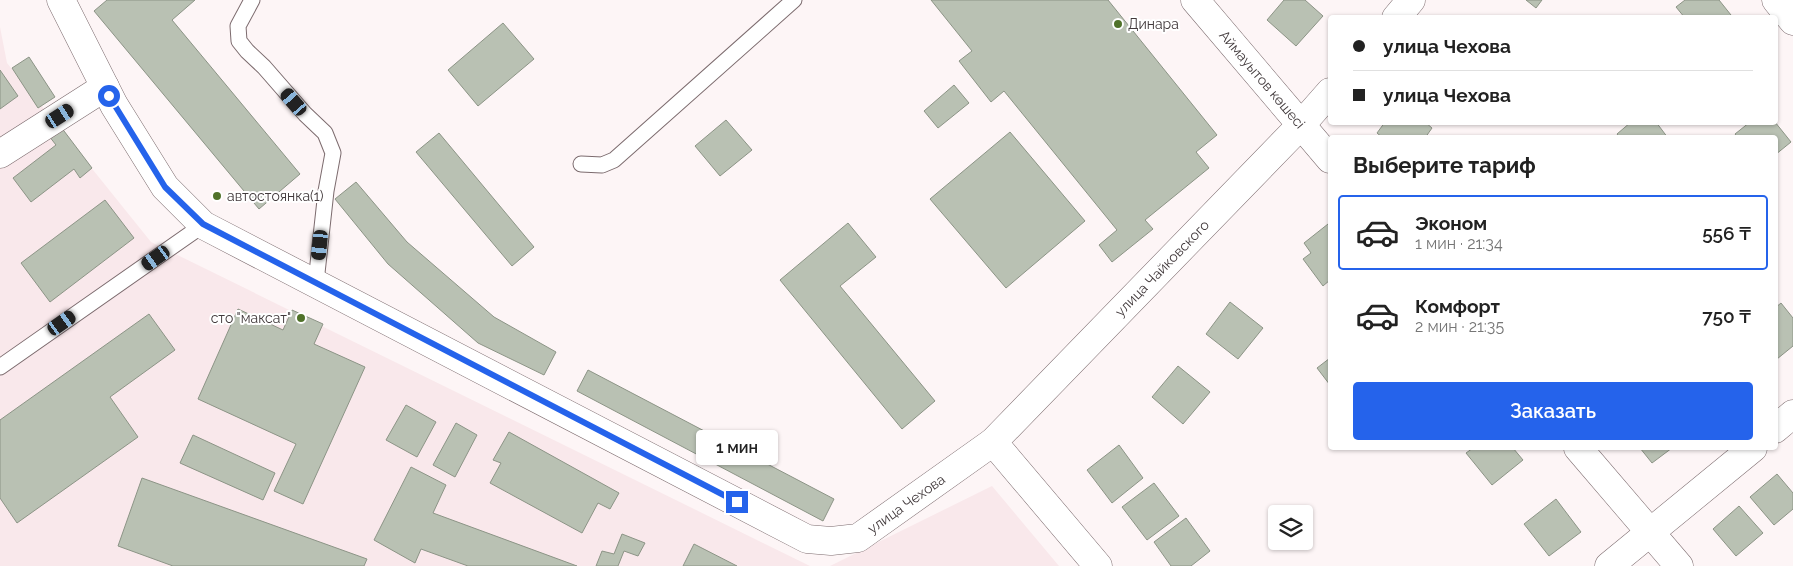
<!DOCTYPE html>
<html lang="ru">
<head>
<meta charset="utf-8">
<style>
	body { margin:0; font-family:Raleway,sans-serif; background:#f6f6f6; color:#222; height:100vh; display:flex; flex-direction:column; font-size:19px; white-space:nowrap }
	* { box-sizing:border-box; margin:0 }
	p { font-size:16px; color:#767676 }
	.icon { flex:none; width:28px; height:28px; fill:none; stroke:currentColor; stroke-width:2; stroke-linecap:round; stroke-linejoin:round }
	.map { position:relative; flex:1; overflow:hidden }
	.details { position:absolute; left:1328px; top:135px; width:450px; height:315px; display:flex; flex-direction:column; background:#fff; border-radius:5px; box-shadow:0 1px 4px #0004 }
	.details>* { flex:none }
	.hud { position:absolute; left:1328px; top:15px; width:450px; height:110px; border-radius:5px; box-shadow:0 1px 4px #0004; display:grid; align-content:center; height:110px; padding:0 25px; background:#fff }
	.controls { position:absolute; left:1268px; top:505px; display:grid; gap:10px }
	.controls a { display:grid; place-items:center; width:45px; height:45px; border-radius:5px; background:#fff; box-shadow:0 1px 4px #0004; font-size:25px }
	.end { position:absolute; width:22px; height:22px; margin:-11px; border:6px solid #2563eb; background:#fff; box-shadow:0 0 0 2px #fff }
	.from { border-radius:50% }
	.bubble { position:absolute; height:35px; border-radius:5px; background:#fff; box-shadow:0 1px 4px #0004; font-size:16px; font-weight:600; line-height:35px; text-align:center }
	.car { position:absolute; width:15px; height:30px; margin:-15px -8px; border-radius:6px; box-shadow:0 0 4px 1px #0007; background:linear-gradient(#222 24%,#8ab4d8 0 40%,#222 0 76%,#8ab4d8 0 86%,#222 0) }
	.hud b { display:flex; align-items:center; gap:18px; height:48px; font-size:19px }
	.hud b+b { border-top:1px solid #e0e0e0 }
	.hud i { width:12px; height:12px; background:#222 }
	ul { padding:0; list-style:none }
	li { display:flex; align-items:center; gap:15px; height:75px; margin:0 10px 8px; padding:0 15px; border:2px solid transparent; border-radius:5px }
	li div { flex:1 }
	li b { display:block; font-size:19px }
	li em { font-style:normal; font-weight:600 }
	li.selected { border-color:#2563eb }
	li>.icon { width:45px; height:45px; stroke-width:1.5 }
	h2 { padding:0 25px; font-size:22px; line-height:60px }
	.cta { display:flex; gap:10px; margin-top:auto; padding:10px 25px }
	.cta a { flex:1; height:58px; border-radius:5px; background:#2563eb; color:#fff; font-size:20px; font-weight:600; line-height:58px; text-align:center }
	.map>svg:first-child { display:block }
</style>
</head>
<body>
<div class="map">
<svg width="1793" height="566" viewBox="0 0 1793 566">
	<rect width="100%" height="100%" fill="#fdf5f6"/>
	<path fill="#f9e8eb" d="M0,27L7,63L151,242L810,566H0Z
		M992,486L1059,566H830Z"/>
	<path fill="#b9c1b3" stroke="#8c9486" d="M107,0H195L172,20L300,174L259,209L94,11Z
		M931,0H1108L1217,135L1196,152L1209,168L1145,220L1153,229L1112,262L1099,245L1117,230L1004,91L991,102L959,61L972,51Z
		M1284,0H1305L1323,16L1296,46L1267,20Z
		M1526,0H1542L1536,8Z
		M1685,0H1719L1731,15L1729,18H1685L1676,7Z
		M503,23L534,59L478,106L448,70Z
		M29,57L55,97L38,108L12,68Z
		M0,70L18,96L0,109Z
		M954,85L969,103L938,128L924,111Z
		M726,120L752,150L720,176L695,146Z
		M1385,122H1425L1432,128L1425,138H1383L1377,133Z
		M1631,122H1656L1668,138H1620L1617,134Z
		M1750,122H1775L1791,142L1775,155V138H1738L1735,134Z
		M61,127L92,168L80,178L74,169L31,202L13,178L56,145L49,136Z
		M1010,132L1085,221L1006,288L930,199Z
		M439,133L534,247L512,266L416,152Z
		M356,182L407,242L494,317L556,352L544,375L478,343L388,264L335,199Z
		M105,200L134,238L50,302L21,263Z
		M848,223L876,257L840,286L935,401L902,429L780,280Z
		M1328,224L1330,227V280L1323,286L1303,259L1311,253L1304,243Z
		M1230,302L1263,328L1238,359L1206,334Z
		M1781,303L1793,318V346L1777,359L1775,356V308Z
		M238,309L283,330L292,310L323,324L314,344L365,367L303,504L274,491L296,444L198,399Z
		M149,314L175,350L110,397L138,437L17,523L0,498V420Z
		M1330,358V385L1317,368Z
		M1178,366L1210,392L1183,424L1152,397Z
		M588,370L834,499L823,521L577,391Z
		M406,405L436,422L417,457L386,440Z
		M456,423L477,435L455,477L433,465Z
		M509,432L619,493L610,509L598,503L582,533L490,483L501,463L493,460Z
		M193,435L275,473L263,500L180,463Z
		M1119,445L1143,478L1112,503L1087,470Z
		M1473,448H1513L1523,460L1492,485L1466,453Z
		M1640,448H1672L1652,463Z
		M411,467L446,485L433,513L577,566H468L421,549L415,563L374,540Z
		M1777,474L1793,493V509L1774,525L1750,497Z
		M142,478L367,559L364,566H173L118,546Z
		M1154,483L1179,516L1147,540L1122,507Z
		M1556,499L1581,532L1549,556L1524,524Z
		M1739,506L1763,533L1736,556L1713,529Z
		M1186,518L1210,551L1191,566H1171L1154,542Z
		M622,534L645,543L638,556L624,551L618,566H596L602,551L614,554Z
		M694,544L737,566H683Z"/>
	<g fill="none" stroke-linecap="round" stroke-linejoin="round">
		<defs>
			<path id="lane" d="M252,0L238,26L239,41L247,51L264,67L305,114L325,133L333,153L326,191L316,282
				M581,164L602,165L614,160L794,0
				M0,367L203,225"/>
			<g id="street">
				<path id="s1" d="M61,0L114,105L165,187L203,225L807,539L831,541L858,538L993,442"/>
				<path d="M1776,0L1793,21"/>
				<path d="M0,154L105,87"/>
				<path d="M1775,429L1793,414"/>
				<path d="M1609,566L1753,448"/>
			</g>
			<g id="secondary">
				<path id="s2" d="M1195,0L1330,159"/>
				<path d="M1396,18L1411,0"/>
				<path d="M1578,448L1679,566"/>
				<path id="s3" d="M1098,566L993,442L1301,125L1330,92"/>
			</g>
		</defs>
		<use href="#lane" stroke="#7c6b6e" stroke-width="17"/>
		<use href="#street" stroke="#7c6b6e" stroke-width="29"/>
		<use href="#secondary" stroke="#7c6b6e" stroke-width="29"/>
		<use href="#lane" stroke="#fff" stroke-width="15"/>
		<use href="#street" stroke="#fff" stroke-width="28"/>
		<use href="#secondary" stroke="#fff" stroke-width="28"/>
	</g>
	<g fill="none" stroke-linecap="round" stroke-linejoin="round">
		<path stroke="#2563eb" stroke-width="6" d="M109,96L165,187L203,224L737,502"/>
	</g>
	<g fill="#50722a" stroke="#fff" stroke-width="2">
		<circle cx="1118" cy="24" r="5"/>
		<circle cx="217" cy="196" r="5"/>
		<circle cx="301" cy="318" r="5"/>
	</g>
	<g text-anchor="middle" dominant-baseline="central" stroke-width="4" stroke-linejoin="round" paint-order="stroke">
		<g font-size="14" fill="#41393b" stroke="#fff" text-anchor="start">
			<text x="1128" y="24">Динара</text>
			<text x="227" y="196">автостоянка(1)</text>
			<text x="291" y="318" text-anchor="end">сто "максат"</text>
		</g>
		<g font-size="14" fill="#41393b" stroke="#fff">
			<text stroke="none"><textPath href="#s2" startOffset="104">Аймауытов көшесі</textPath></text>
			<text stroke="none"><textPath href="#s3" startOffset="405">улица Чайковского</textPath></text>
			<text stroke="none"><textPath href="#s1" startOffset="1059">улица Чехова</textPath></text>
		</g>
	</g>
</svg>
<div class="controls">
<a><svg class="icon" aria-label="layers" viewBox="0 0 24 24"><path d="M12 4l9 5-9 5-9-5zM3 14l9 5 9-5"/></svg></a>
</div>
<i class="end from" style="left:109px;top:96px"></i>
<i class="end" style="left:737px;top:502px"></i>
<div class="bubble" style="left:696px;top:430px;width:82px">1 мин</div>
<i class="car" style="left:294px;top:102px;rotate:319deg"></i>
<i class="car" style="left:60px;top:116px;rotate:57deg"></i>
<i class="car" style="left:320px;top:245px;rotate:186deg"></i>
<i class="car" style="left:156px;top:258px;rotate:235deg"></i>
<i class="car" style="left:62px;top:323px;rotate:55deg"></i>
<div class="hud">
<b><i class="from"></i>улица Чехова</b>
<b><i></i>улица Чехова</b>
</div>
<section class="details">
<h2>Выберите тариф</h2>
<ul>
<li class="selected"><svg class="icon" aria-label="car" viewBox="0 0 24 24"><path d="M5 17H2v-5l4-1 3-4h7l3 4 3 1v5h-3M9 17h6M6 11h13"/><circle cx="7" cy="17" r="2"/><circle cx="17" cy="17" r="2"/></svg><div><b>Эконом</b><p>1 мин · 21:34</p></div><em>556 ₸</em></li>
<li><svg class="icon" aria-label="car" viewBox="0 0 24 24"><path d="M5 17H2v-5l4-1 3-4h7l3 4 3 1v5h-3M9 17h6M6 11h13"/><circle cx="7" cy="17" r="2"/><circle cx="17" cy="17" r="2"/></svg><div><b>Комфорт</b><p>2 мин · 21:35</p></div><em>750 ₸</em></li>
</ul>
<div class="cta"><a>Заказать</a></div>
</section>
</div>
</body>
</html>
